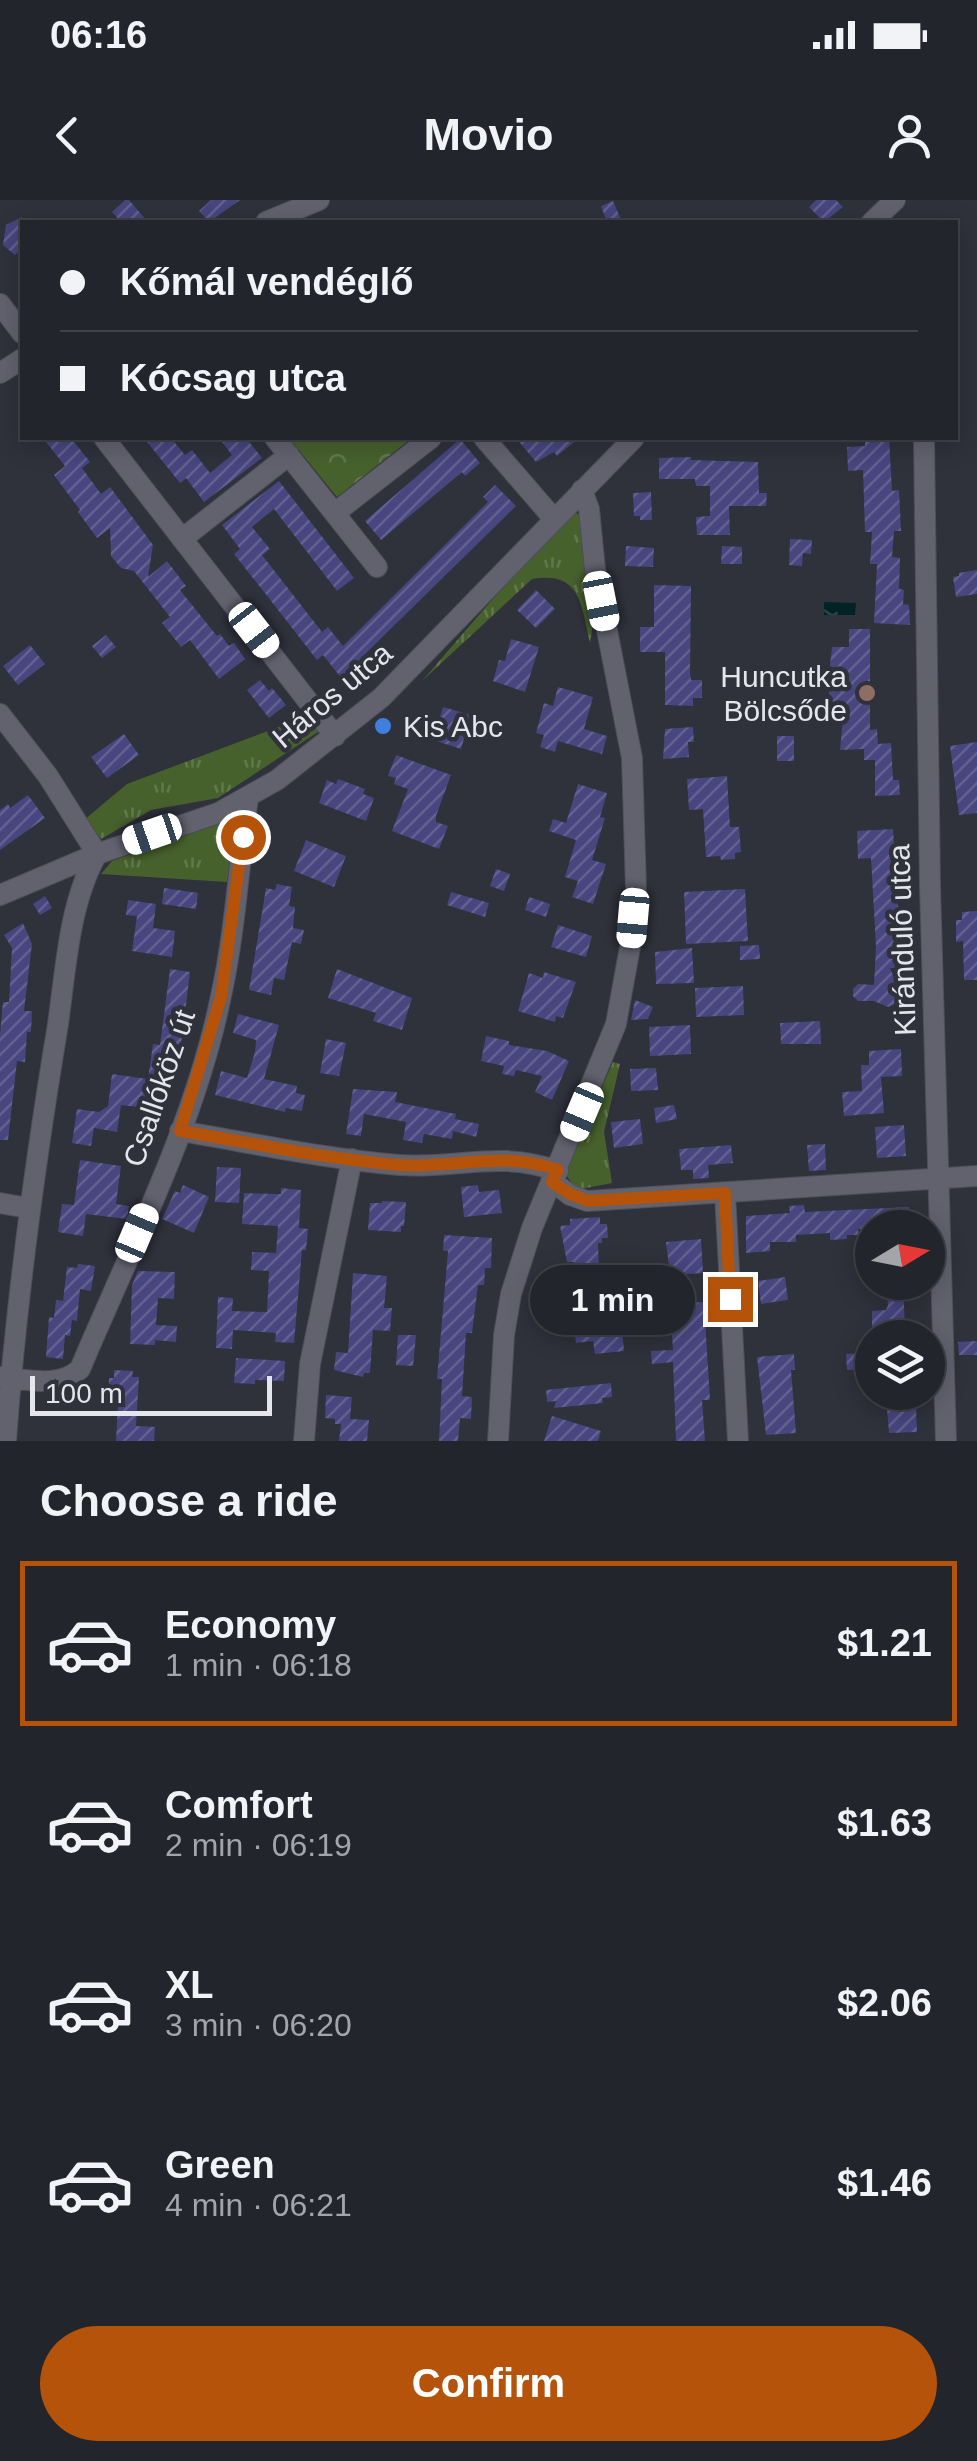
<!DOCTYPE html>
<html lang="en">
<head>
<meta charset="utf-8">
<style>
	body { margin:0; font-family:Helvetica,sans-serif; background:#2f3138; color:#f1f3f6; height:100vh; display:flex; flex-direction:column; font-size:38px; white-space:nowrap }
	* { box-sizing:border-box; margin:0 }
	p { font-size:32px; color:#a3a5a9 }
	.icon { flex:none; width:55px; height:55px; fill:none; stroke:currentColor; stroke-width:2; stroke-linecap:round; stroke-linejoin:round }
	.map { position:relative; height:1241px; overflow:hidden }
	.sheet { display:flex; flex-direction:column; background:#23252c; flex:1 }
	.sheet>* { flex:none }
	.hud { position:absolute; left:20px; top:20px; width:938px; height:220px; border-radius:0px; box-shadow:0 5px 25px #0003,0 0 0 2px #404248; display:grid; align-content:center; height:220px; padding:0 40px; background:#23252c }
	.needle { width:65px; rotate:80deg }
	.fabs { position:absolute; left:855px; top:1010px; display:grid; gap:20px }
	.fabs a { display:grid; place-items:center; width:90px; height:90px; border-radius:50%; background:#23252c; box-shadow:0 5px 25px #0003,0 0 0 2px #404248; font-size:50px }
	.scale { position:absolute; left:30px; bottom:25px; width:242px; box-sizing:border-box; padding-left:10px; border:5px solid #e5e6ed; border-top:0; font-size:28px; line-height:35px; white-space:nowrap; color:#e5e6ed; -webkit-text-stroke:8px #2f313b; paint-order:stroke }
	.end { position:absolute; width:45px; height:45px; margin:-22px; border:12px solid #b45309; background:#fff; box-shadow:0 0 0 5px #fff }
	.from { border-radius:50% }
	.bubble { position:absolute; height:70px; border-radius:35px; background:#23252c; box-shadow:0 5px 25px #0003,0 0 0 2px #404248; font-size:32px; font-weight:700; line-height:70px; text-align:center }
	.car { position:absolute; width:30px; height:60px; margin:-30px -15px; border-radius:12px; box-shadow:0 0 8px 2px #0007; background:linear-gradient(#fff 24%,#345 0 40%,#fff 0 76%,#345 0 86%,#fff 0) }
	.hud b { display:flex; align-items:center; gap:35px; height:95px; font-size:38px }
	.hud b+b { border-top:2px solid #404248 }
	.hud i { width:25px; height:25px; background:#f1f3f6 }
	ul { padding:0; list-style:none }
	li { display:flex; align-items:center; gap:30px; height:165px; margin:0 20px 15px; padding:0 20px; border:5px solid transparent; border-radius:0px }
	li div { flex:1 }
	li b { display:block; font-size:38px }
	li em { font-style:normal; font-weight:700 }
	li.selected { border-color:#b45309 }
	li>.icon { width:90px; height:90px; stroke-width:1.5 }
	h2 { padding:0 40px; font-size:45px; line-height:120px }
	.primary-button { display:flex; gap:20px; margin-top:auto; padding:20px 40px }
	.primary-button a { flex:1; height:115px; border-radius:60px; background:#b45309; color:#fff; font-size:40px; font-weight:700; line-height:115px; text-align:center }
	.status { display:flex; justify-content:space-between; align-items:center; height:70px; padding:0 50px; background:#23252c; direction:ltr }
	.status svg { height:28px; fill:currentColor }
	header { display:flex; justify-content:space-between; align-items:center; height:130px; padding:0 40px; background:#23252c; font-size:45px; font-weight:700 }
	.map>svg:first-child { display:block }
</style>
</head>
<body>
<div class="status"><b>06:16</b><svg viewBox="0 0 49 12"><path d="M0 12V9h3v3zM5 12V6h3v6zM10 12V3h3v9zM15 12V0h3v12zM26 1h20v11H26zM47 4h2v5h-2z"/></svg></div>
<header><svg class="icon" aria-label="back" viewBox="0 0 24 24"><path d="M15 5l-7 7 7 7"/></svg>Movio<svg class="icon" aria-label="person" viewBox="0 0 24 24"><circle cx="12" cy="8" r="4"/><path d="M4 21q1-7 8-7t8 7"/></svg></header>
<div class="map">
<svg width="977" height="1241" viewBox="0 0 977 1241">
	<defs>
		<pattern id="grass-tufts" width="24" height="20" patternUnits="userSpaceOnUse" patternTransform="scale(2.5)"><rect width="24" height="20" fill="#47612d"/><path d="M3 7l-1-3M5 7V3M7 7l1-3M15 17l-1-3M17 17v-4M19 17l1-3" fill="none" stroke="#61784c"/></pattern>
		<pattern id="forest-crowns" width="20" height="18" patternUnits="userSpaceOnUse" patternTransform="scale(2.5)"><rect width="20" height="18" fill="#47612d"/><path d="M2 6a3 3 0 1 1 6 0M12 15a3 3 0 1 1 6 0" fill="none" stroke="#61784c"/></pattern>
		<pattern id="water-ripples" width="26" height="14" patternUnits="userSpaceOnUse" patternTransform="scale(2.5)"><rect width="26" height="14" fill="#022325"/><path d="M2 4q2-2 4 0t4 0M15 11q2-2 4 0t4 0" fill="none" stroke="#274345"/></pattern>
		<pattern id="building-hatch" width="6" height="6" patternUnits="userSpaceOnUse" patternTransform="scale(2.5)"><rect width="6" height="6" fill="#48457f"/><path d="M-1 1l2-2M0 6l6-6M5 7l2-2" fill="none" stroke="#626091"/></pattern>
	</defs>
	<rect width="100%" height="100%" fill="#2f313b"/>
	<path fill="url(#grass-tufts)" d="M575,312L585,319C579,361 599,402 590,443C581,404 581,371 532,379L422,481L517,371Z
		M313,514L321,530L218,598L151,610L101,639L84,620L127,584Z
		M227,621L235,629L227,682L101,674L112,661Z
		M613,862L620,864L604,932L612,983L576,990L565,973Z"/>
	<path fill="url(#forest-crowns)" d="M289,238H412L337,297Z"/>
	<path fill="url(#water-ripples)" d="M824,402L856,403L855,415H824Z"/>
	<path fill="url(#building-hatch)" d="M125,0H129L148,22H121L112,12Z
		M211,0H240L209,22L199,11Z
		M816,0H836L843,7L824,22L809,7Z
		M613,1L622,22H607L601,6Z
		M22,17V49L15,55L3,45L6,25Z
		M43,238H71L90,262L82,268L101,294L110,287L153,345L148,377L167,361L186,386L180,390L217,436L220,434L229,446L234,443L245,459L219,479L190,440L181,447L162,423L170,417L134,371L121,368L111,356L110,328L97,338L78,312L80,310L54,275L65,266Z
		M144,238H171L185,255L192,250L210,273L232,255L219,238H246L262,258L204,302L186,278L180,283Z
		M516,238H579L557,256L554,252L536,262Z
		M865,238H889L892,291L899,290L901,331H894L892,357L900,358L899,389L904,390L903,404L909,405L910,425L874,423L877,364H870L872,332H865L863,270L848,271L847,247L865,246Z
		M460,239L480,263L465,276L462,272L381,340L365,321Z
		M691,257V260L758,262L759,293H767L766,306H729L730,335H697L696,317L710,316V286H696L695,279H659V258Z
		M279,281L354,378L337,391L274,309L252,327L270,349L262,355L322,432L328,427L343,446L488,302L483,297L495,285L516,306L361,458L364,462L342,479L323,455L317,460L275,406L234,354L240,349L222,325Z
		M651,292L652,320H640V316H634L633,293Z
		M790,339L812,340L811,354L803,353L802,366L789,365Z
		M626,346L654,348L653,367L625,366Z
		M722,346L742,347V364H721Z
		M977,370V394L956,397L953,377L959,376V373Z
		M654,385L691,386L690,472L691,480H702V498H693V506L665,505V452H640V427H654Z
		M536,390L555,409L536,428L517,410Z
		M849,429H870V530L877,529L878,544L891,543L893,580H899L900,595L875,596V560H864V549L840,550L844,507H829V474L832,447H849Z
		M106,435L116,447L102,458L92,446Z
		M511,439L539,447L525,492L493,481L499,460L505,461Z
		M30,445L45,464L18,485L3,466Z
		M260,480L269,491L272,488L286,505L269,518L247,490Z
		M558,487L593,497L584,529L607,536L602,554L558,541L555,552L540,547L544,535L536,533L544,503L553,506Z
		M443,507L471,515L461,549L433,540Z
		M693,527L694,542H688L689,557L663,559L665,529Z
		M124,534L139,555L107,578L91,557Z
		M777,536H794V561H777Z
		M977,542V613L959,615L950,546Z
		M396,555L451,575L436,616V622L448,626L439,649L392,631L408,589L394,584L396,578L388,576Z
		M727,576L730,627H739L741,652L735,653V659L721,660L720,656L706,657L703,609L689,610L687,579Z
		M338,579L365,589L363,594L374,598L366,621L319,603L327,580L336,584Z
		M578,584L607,593L600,617L605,618L592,660L606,664L593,704L572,697L578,681L565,677L576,640L549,631L553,619L566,623Z
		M28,595L45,618L0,650V610L8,604L10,608Z
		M893,629L894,645L890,646L892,677H898V709H904L905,732L896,733V768H890L901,795L897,803L888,807L874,801H858L853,796V789L858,784L874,785L876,747L871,658L858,659L857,631Z
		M306,640L346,656L334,687L294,671Z
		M496,669L510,674L504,691L490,686Z
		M277,684L292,687L289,706L295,707L293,728L304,730L301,744L292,742L284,780L274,778L271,795L249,790L266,688L275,690Z
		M164,688L198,693L196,709L162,704Z
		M745,689L748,741L686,744L684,692Z
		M451,692L489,703L485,717L447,705Z
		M45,696L52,708L40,715L33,704Z
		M529,697L550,704L546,717L525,710Z
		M128,700L156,704L153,728L175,731L172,757L132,751L137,716L126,715Z
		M977,711V780H964L963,741L956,742V720H962V712Z
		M23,723L32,744L24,811H32L31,832H27L25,862L17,861L8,940H0V834L3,802H9L12,748L4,735Z
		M558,725L592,736L586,757L551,747Z
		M759,745L760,759L740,760V746Z
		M692,748L694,783L656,784L655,752Z
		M170,769L190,772L178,870L167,869L162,910L121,905L117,932L94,928L91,946L72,943L77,909L99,912L108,906L112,874L148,879L153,844L160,845Z
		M337,769L412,798L402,830L373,821L376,813L328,798Z
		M544,772L576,782L563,818L556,816L555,822L518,811L529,773L543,778Z
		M743,786L744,815L696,817L695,788Z
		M635,800L653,807L648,819L631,820Z
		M238,814L279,825L264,879L297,886L296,893L305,895L302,911L286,908L285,912L215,895L221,871L247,878L255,852L256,840L233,833Z
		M820,821L821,844H781L780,823Z
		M690,825L691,854L650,856L649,827Z
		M486,836L509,841V845L547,851L569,861L552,900L535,892L542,876L516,870L514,876L502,874L504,866L481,861Z
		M326,839L346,843L339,876L320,873Z
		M901,849L902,876L881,877L884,913L844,916L842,892L862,891L861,865H869V851Z
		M656,868L658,890L631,891L630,869Z
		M353,889L397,892L395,902L456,914L455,919L479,924L476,937L453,931L452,939L424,934L422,943L403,940L406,922L364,914L361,936L346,934Z
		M674,905L677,919L656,923L654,908Z
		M640,919L643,944L614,948L611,922Z
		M904,925L906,956L877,958L875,927Z
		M825,944L826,970L809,971L807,945Z
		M731,945L733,963L708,965L709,978L693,979V970H681L679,949Z
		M80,960L121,966L116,1004L129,1006L127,1019L86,1014L83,1036L58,1032L62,1004L74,1005Z
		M217,967L241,968L239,1003L215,1002Z
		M183,985L209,997L194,1033L162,1019L175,991L180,993Z
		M478,985L479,992L499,990L502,1013L464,1017L461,987Z
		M281,988L301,990L299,1028L308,1029L306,1050H302L294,1143L275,1142L276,1133L233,1130L232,1149L216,1148L218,1097L233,1098L232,1111L267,1112L269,1071L251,1070L252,1052L276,1053L278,1026L242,1024L244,993L276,994H281Z
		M382,1001L406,1002L404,1026H401V1032L368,1030L370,1003H382Z
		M804,1005L805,1012L909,1007L910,1028L858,1029L859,1035H847V1039L830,1040V1033L796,1035V1042H770V1051L746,1053V1016L790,1013L789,1006Z
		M600,1017V1024H607L608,1038H602V1043H598L599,1068L575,1069L574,1062H567L560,1026L570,1025V1019Z
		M444,1035L492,1038L491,1068H485L484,1085H478L472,1133H466L462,1196L472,1197L471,1219L460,1218L458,1241H439L442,1179H437L448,1051H443Z
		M701,1039L703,1073L670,1075L666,1042Z
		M78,1064L95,1066L91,1091L80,1089L77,1121L72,1120L70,1136L65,1135L63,1159L46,1157L49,1117L54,1118L56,1100L63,1101L67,1067L77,1068Z
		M138,1071L175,1072L174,1099L158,1098L156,1125L177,1126L176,1142L155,1140V1145L130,1144L132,1085Z
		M353,1073L387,1076L384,1108H392L390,1131L373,1130L370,1173H364L363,1177L334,1170L336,1152L348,1153Z
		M785,1077L788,1100L761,1104L758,1081Z
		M886,1082H903L905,1129L872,1132V1111L886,1110L888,1105Z
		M704,1102L710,1200H702L705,1241H676L673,1162L652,1164L651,1151L673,1150L670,1104Z
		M620,1108L624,1151L595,1154L593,1141L576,1143L572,1112Z
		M398,1135H416L413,1166L396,1165Z
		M977,1141V1155H959L958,1142Z
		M862,1153L863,1169L847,1170L846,1154Z
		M794,1154L795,1170H791L796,1233L766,1235L757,1157Z
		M236,1158L285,1161L284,1181L255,1180V1184L234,1183Z
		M114,1170L133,1171L132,1177H139L136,1226L155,1227L154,1241H116L118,1203H108L109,1178H114Z
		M611,1183L612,1197L602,1198L603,1203L554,1208L556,1201L547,1202L546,1190Z
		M326,1195L352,1197L350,1219L369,1220L367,1241H339L341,1224H335V1219L325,1218Z
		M916,1206L917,1232L889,1233L887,1208Z
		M552,1216L601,1231L598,1241H544Z"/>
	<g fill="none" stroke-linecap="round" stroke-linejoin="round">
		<defs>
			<path id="minor" d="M266,22L319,0
				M872,22L895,0
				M0,104L22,133
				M0,173L22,159
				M104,238L335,536
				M275,238L377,367
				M484,238L554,319
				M924,238L930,686L946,1241
				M335,313L431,238
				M182,339L289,255
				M0,514L48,576L97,654
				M0,695L97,654L218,613L277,580L381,498L634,238
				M180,931C252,943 326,959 399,965C457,969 500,950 558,971
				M553,982L570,995L587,1001L977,976
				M725,993L738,1241
				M0,1003L28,1008
				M0,1177C27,1179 59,1189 80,1169C130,1050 195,924 221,796C235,732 239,664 248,598
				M6,1241C16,1101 35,963 58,824C66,768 69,703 97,654
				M304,1241L310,1164L352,959
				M498,1241L504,1135L511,1094L532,1028L616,824L630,747L636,689L632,558L595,369L589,309L582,290"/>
		</defs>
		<use href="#minor" stroke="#4d4e57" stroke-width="22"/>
		<use href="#minor" stroke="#61626e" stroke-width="20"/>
	</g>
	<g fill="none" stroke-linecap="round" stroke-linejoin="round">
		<path stroke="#b45309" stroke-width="12" d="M243,637L221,797L180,931C252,943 326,959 399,965C457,969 500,950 558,970L552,982L570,994L588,1001L725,993L730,1099"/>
	</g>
	<circle fill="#8d6e63" stroke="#2f313b" stroke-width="4" cx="867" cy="493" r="10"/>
	<circle fill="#3f7fe0" stroke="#2f313b" stroke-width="4" cx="383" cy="526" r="10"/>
	<g text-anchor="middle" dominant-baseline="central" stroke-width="9" stroke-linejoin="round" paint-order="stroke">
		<g font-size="30" fill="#e5e6ed" stroke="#2f313b" text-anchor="end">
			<text x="847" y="476">Huncutka<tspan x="847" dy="34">Bölcsőde</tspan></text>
			<text x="403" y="526" text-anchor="start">Kis Abc</text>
		</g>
		<g font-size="30" fill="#e5e6ed" stroke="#2f313b">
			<text transform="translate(332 495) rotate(-40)">Háros utca</text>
			<text transform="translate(902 740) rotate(-92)">Kiránduló utca</text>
			<text transform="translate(159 888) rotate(-71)">Csallóköz út</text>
		</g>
	</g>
</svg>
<div class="fabs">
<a><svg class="needle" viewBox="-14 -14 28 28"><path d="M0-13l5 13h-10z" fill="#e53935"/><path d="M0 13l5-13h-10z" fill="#a3a5a9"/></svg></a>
<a><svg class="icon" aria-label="layers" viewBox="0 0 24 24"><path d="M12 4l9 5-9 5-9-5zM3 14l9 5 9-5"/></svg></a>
</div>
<div class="scale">100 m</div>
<i class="end from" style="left:243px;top:637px"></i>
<i class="end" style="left:730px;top:1099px"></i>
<div class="bubble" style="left:530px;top:1065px;width:165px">1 min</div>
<i class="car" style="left:601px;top:401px;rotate:169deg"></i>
<i class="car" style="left:254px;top:430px;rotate:142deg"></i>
<i class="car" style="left:152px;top:634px;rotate:251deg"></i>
<i class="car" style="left:633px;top:718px;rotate:185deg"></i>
<i class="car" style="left:582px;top:912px;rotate:203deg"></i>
<i class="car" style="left:137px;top:1033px;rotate:23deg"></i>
<div class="hud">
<b><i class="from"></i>Kőmál vendéglő</b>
<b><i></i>Kócsag utca</b>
</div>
</div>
<section class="sheet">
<h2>Choose a ride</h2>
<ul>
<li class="selected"><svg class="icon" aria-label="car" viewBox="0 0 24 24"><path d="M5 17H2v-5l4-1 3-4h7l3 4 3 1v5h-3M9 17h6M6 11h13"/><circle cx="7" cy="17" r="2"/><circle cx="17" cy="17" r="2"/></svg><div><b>Economy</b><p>1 min · 06:18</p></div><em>$1.21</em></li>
<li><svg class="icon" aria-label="car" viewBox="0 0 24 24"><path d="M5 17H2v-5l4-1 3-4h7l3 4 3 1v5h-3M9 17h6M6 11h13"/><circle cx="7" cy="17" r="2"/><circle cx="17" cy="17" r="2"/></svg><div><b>Comfort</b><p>2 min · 06:19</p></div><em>$1.63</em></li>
<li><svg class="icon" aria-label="car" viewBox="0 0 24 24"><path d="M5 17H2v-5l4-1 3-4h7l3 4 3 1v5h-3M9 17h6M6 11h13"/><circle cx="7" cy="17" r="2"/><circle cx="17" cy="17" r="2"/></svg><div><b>XL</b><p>3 min · 06:20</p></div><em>$2.06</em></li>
<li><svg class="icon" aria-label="car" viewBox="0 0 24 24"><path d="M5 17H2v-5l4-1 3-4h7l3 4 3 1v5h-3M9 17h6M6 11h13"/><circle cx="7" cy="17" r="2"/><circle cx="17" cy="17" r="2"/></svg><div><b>Green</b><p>4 min · 06:21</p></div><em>$1.46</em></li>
</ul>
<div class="primary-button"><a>Confirm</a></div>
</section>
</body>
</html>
